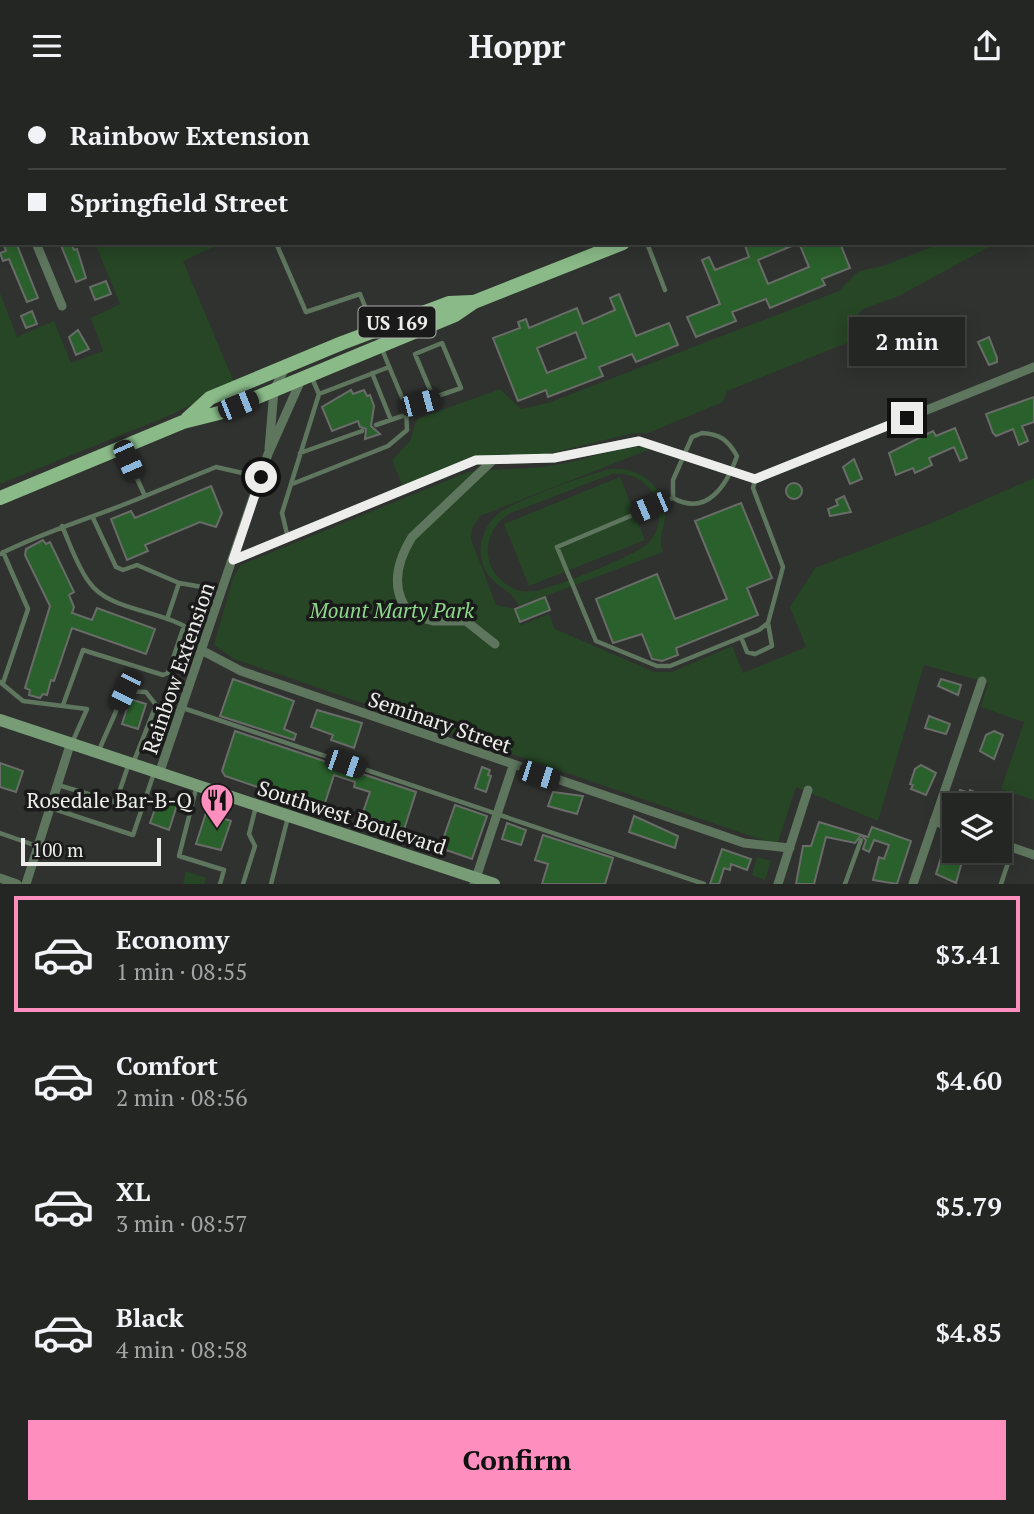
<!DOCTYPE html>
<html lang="en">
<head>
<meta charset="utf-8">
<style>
	body { margin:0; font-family:"PT Serif",serif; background:#303231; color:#f1f3f6; height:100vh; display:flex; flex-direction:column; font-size:26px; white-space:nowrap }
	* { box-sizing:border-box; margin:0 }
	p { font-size:23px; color:#a3a5a6 }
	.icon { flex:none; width:38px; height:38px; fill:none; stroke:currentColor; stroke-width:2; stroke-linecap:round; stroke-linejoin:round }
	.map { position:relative; height:793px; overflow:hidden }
	.panel { display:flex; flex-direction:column; background:#242624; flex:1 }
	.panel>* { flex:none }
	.top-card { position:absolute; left:0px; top:0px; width:1034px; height:154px; box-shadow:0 4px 18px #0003,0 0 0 2px #414341; display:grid; align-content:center; height:154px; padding:0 28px; background:#242624 }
	.fabs { position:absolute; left:942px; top:702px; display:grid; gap:14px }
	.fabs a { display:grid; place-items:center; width:70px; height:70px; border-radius:0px; background:#242624; box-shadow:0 4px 18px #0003,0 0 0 2px #414341; font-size:35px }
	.scale { position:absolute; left:21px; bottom:18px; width:140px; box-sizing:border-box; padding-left:7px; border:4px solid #edeeec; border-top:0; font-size:19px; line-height:24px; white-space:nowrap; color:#edeeec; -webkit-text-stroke:5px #191a19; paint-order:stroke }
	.end { position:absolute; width:32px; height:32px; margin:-16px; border:9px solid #edeeec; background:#111; box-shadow:0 0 0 4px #111 }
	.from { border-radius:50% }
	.bubble { position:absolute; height:49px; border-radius:0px; background:#242624; box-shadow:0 4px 18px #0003,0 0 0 2px #414341; font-size:23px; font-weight:700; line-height:49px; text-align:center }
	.car { position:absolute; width:21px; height:42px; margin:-21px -10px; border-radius:9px; box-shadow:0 0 5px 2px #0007; background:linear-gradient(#222 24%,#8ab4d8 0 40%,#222 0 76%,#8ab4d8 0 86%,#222 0) }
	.top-card b { display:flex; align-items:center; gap:24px; height:66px; font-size:26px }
	.top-card b+b { border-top:2px solid #414341 }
	.top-card i { width:18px; height:18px; background:#f1f3f6 }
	ul { padding:12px 0 0; list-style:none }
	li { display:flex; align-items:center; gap:21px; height:116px; margin:0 14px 10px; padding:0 14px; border:4px solid transparent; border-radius:0px }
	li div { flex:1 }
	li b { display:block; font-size:26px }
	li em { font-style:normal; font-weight:700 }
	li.current { border-color:#fe8ebe }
	li>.icon { width:63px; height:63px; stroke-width:1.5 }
	.primary-button { display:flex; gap:14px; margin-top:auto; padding:14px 28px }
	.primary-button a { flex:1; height:80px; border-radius:0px; background:#fe8ebe; color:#111; font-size:28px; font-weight:700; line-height:80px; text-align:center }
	header { display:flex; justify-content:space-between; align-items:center; height:91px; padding:0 28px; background:#242624; font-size:32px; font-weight:700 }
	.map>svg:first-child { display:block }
</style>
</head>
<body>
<header><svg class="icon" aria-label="menu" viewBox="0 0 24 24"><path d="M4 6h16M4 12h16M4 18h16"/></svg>Hoppr<svg class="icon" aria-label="share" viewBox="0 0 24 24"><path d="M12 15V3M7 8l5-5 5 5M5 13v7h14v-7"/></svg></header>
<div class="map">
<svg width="1034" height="793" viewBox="0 0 1034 793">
	<rect width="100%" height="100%" fill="#303230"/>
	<path fill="#264625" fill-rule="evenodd" d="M95,152H222L183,170L234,291L173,323L0,393V202L17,246L54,230L71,272L103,260L91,227L120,213Z
		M942,152H996L899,205L861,219L854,233L859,247L727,300L723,311L648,342H634L547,363L490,364L403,396L392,369L410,350L417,328L500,298L521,318L548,312L839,200L859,180L883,175Z
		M647,355L648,359L480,425L472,437L471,448L496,514L515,518L521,534L549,523L555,538L654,581H672L732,555L743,582L806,556L790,516L815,477L929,433L1034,387V709L1001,698L1024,631L981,616L988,592L924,574L878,730L796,696L777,754L234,568L214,554L233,487L241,474L468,381C497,377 527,379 556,374C587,369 615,356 647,355Z
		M611,378C639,376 664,394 665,424C665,439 657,446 663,461L519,515C511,496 489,496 482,471C477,453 485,433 499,422C514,410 591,382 611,378ZM612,383C627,382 640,386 650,398C662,414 663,437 648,452C635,465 554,497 534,500C526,501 516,500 509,495C479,477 482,438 511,422Z
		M620,386L645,449L529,495L504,433Z
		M757,766L771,770L765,789L752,784Z
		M186,780L206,787L204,793H183Z"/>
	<path fill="#2a602b" stroke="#696c69" stroke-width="2" fill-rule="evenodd" d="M3,152L17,154L38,207L27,211L9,168L3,170L0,162L6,160Z
		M60,152H71L74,159L77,158L86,187L76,191Z
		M744,152H799L758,169L768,193L809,176L799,152H840L850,177L822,188L825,194L770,217L766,208L732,221L736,230L696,246L687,226L720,213L702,169L709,166L715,179L749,166Z
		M106,190L111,203L95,209L90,196Z
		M619,203L636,245L669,232L678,254L636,271L632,263L599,276L603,285L548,306L546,299L518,310L493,247L520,237L518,231L526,228L529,237L577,217L583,233L615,219L610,207ZM576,241L586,267L547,282L537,257Z
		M32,220L37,233L26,237L21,225Z
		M78,239L89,258L76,264L69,246Z
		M989,246L997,267V271L989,274L978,251Z
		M351,299L353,303L364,299L367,305L370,304L374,315L371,335L380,343L365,348L366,338L360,336L358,330L332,340L322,316Z
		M1034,306V331L1022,335L1028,350L1019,354L1013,338L996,345L993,342L986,323Z
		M955,337L967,367L960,370L954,356L929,367L932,374L915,382L913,377L896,384L889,362L933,340L936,345Z
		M854,368L862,388L850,393L843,376Z
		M786 400a8 8 0 1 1 16 0a8 8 0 1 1-16 0Z
		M211,395L222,422L216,436L200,431L145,454L148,460L127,469L111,428L131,420L135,427Z
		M844,405L851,421L830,425L828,418L838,414L836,409Z
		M741,412L772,487L747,497L758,524L676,557L678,564L662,570L652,568L642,543L613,552L596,508L657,483L675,528L727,508L695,430Z
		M43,449L46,453L50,451L74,501L69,504L74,516L72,522L92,529L97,517L155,538L146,563L72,537L54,590L51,589L47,604L43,603L40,607L29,604L30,599L25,597L50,515L25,464L26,458Z
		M545,506L550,519L520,531L515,518Z
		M233,588L294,610L284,638L296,643L294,649L220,625Z
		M941,588L961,594L958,604L938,595Z
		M130,608L146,613L138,638L122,633Z
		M317,619L362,632L354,657L331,649L333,644L311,636Z
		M929,625L950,633L946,643L925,637Z
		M235,640L416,701L402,745L394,743L396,735L362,724L370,701L354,696L355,691L334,684L323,718L225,685L222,680Z
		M994,640L1003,644L994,668L980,660L986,644Z
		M0,672L23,680L16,701L0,696Z
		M921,674L936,682L926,704L911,698L913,694L910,693L915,678Z
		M482,676L490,679L488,684L491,685L486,701L475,697Z
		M960,699L969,702L970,699L1006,714H955Z
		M553,701L583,705L577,723L548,715Z
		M159,707L177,714L169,739L150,732Z
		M455,714L487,725L472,768L440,757Z
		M206,722L231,730L221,759L196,753Z
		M634,725L678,745L675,757L629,741Z
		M819,731L868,746L872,736L911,750L897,793L873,789L879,766L884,768L889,754L874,749L869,761L863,758L866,749L861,744L855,752L826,746L814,793H796L803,755H811Z
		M507,732L526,739L521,754L502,748Z
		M543,744L613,767L605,793H542L548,773L535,769Z
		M947,747L954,749V760H965L956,792L936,783Z
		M722,758L751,768L747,779L731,773L730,779L724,777L719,793H710Z"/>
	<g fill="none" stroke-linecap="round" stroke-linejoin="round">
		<path stroke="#5f765e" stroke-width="4.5" d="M320,0L321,2
			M585,0L590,2
			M654,2L655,0
			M276,152L306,221L360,203L374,238
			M647,152L665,199
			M372,282L391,329
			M319,303L389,276
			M406,316L461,297L442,252L415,263L434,308
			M376,334L408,323
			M702,342C720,343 728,349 737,365C727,394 707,426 673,407V389L692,346Z
			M124,359L145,405L216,376L260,386
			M300,362L362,340
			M292,393L388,355L407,339L406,316L381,256
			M673,407L557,456L596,550L657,575H670L759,539L768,532L783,476L753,397L755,389
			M93,427L116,476L123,479L137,474L179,492L167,528
			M62,435C70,453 77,475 89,491C108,519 157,519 184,535L168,582L163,584L83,559L63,614
			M288,447L282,422L319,303L311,285
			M3,461L28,518L3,592
			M0,463C47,439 96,426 145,405
			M179,492L220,499
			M741,546L747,561L755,563L772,555L768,532
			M0,591L23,610L87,618L72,652
			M156,614L180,621
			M183,617L704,793
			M99,659L125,600L146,601L156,614L134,670
			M58,694L142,719
			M196,698L179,765L224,779L220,793
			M116,711L128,675
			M51,717L133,744L154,682
			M0,742L37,755
			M243,793L255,755L249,743L256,715
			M271,793L288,726
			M845,793L861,749
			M1001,793L1013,757"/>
		<path stroke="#5f765e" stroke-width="9" d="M127,0V2
			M823,0L824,2
			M836,0L837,2
			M21,2L25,0
			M554,2L555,0
			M0,10L2,9
			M0,66L2,70
			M36,152L62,215
			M269,358L274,299L285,277
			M492,370L412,446C396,472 390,500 411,524L433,530H466L495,553
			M233,469L476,369L554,367L639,350L755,388L1034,276
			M203,560L241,580L744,752L790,757
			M159,683L268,363L301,289
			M934,730L954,737
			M999,752L1034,764
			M0,787L17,793
			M26,793L70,654
			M474,793L513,675
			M778,793L808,699
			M913,793L982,590"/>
		<path stroke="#779c76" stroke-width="12" d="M0,629L494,793"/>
		<path stroke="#8aba88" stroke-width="14" d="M952,2L954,0
			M979,2L981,0
			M187,328L210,307L342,252L449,212L472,211
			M0,407L183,331L219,322L455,224L474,211L623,152"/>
	</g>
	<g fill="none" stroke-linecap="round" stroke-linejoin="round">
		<path stroke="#edeeec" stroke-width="9" d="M261,386L233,469L476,369L554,367L639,350L755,388L907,327"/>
	</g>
	<defs>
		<symbol id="restaurant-pin" viewBox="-11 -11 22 30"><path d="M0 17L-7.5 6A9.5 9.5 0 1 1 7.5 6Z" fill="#fe8ebe" stroke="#191a19"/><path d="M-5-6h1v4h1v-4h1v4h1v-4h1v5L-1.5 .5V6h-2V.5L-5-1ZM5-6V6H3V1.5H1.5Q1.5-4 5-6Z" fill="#111"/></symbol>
	</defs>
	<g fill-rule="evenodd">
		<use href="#restaurant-pin" x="198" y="690" width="38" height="52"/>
	</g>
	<g text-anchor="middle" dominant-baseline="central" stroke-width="7" stroke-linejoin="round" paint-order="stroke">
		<rect fill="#191a19" stroke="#adaead" stroke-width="2" x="358.5" y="215.5" width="77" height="31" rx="5"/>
		<g font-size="19" font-weight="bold" fill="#edeeec">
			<text x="397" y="231">US 169</text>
		</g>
		<g font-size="21" font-style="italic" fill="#8dd98b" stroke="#191a19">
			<text x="392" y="519">Mount Marty Park</text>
		</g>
		<g font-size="21" fill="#edeeec" stroke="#191a19">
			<text transform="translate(178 577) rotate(-71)">Rainbow Extension</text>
			<text transform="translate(440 631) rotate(19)">Seminary Street</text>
			<text transform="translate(352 726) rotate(18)">Southwest Boulevard</text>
		</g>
		<g font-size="21" fill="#edeeec" stroke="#191a19" text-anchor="end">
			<text x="192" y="709">Rosedale Bar-B-Q</text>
		</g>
	</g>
</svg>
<div class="fabs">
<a><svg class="icon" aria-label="layers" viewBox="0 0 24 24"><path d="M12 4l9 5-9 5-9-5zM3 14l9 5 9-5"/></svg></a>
</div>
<div class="scale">100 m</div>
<i class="end from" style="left:261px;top:386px"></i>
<i class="end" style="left:907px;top:327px"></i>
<div class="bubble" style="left:849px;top:226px;width:116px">2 min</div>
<i class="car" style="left:420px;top:312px;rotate:75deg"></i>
<i class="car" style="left:238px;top:314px;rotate:68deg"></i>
<i class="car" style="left:128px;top:369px;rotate:156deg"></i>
<i class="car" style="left:650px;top:416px;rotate:247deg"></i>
<i class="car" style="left:125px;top:600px;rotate:206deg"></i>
<i class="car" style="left:345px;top:673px;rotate:109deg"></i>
<i class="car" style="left:539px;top:684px;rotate:108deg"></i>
<div class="top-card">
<b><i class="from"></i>Rainbow Extension</b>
<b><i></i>Springfield Street</b>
</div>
</div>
<section class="panel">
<ul>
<li class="current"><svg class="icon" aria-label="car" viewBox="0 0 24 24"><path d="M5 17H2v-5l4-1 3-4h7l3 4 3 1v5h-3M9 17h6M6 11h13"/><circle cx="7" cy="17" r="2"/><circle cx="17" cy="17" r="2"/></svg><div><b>Economy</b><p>1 min · 08:55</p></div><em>$3.41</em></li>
<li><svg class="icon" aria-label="car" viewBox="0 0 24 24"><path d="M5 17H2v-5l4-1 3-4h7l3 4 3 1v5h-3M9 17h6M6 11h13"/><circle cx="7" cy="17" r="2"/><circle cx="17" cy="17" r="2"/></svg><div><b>Comfort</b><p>2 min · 08:56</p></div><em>$4.60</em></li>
<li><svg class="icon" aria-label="car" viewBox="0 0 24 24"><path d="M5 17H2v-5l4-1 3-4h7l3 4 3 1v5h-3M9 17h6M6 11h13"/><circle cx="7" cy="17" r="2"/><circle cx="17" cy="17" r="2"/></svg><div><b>XL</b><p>3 min · 08:57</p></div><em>$5.79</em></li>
<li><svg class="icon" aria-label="car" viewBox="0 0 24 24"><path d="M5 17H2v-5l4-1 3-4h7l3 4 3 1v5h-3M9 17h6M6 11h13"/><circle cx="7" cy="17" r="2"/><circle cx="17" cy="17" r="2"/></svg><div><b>Black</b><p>4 min · 08:58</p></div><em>$4.85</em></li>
</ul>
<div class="primary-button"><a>Confirm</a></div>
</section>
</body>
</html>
